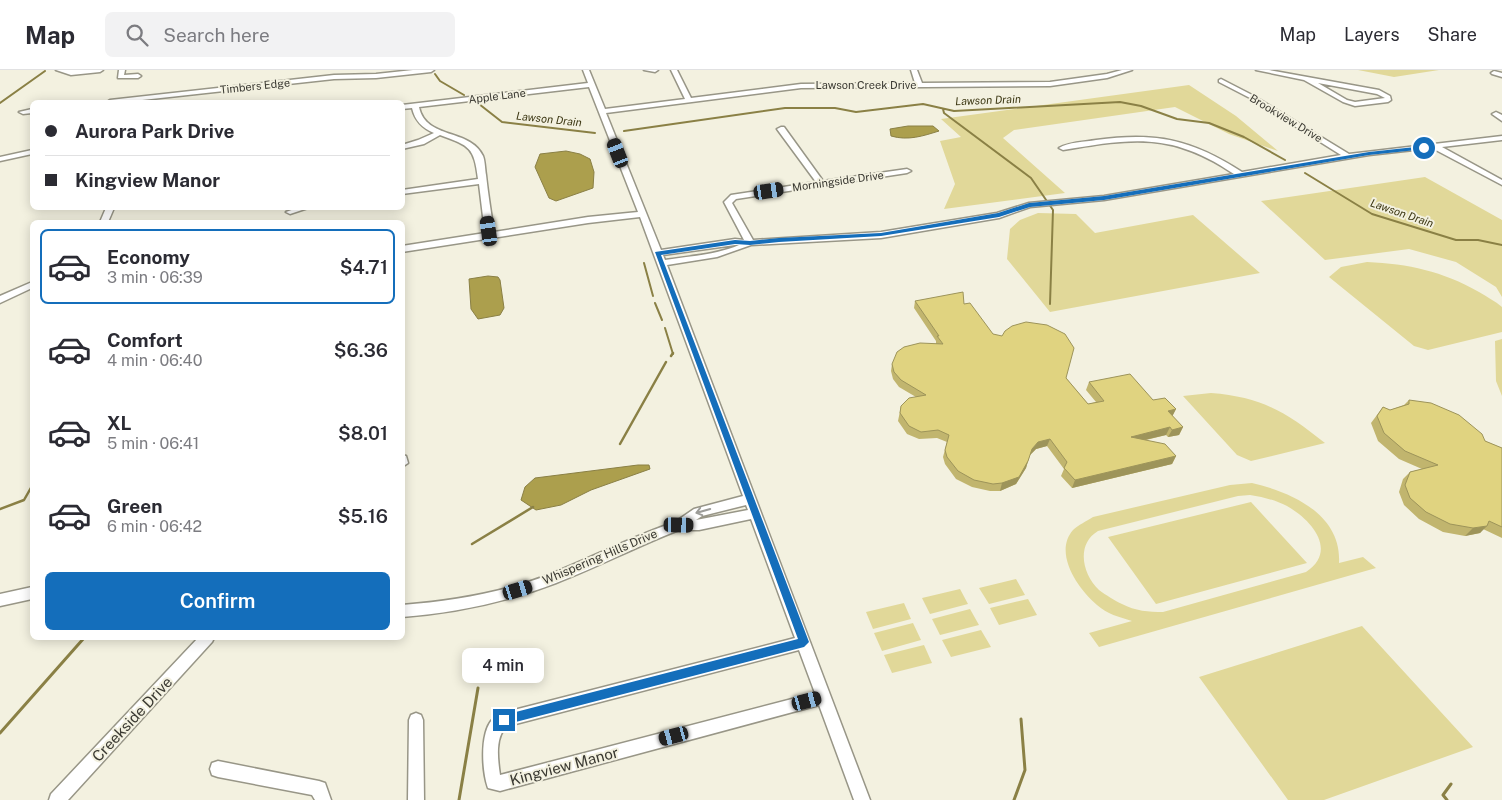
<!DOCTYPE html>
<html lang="en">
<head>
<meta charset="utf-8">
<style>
	body { margin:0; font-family:"Public Sans",sans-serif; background:#f2f2f3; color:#2b2b33; height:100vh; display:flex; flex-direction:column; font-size:19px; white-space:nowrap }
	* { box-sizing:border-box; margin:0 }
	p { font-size:16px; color:#7c7c81 }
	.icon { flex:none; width:28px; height:28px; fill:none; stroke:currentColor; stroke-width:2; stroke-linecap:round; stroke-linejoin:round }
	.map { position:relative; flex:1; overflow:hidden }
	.drawer { position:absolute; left:30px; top:150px; width:375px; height:420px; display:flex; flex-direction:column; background:#fff; border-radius:8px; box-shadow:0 2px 12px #0003 }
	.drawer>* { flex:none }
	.guide { position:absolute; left:30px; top:30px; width:375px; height:110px; border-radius:8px; box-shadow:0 2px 12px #0003; display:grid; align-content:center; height:110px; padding:0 15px; background:#fff }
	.end { position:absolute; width:22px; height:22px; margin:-11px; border:6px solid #146ebb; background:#fff; box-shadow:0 0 0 2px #fff }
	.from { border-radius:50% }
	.bubble { position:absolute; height:35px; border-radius:8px; background:#fff; box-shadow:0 2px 12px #0003; font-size:16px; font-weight:600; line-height:35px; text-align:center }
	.car { position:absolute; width:15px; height:30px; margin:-15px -8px; border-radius:6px; box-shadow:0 0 4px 1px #0007; background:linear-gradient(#222 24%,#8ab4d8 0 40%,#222 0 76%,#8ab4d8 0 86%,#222 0) }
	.guide b { display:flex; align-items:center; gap:18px; height:48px; font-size:19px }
	.guide b+b { border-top:1px solid #e1e1e2 }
	.guide i { width:12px; height:12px; background:#2b2b33 }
	ul { padding:9px 0 0; list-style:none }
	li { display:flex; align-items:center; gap:15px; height:75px; margin:0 10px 8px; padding:0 5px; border:2px solid transparent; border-radius:8px }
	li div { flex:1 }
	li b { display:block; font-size:19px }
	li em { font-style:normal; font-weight:600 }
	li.on { border-color:#146ebb }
	li>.icon { width:45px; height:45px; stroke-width:1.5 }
	.cta { display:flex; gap:10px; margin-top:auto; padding:10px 15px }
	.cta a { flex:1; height:58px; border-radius:8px; background:#146ebb; color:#fff; font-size:20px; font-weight:600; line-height:58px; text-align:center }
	header { display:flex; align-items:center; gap:30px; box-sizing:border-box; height:70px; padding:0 25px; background:#fff; border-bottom:1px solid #e1e1e2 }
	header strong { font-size:24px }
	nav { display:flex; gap:28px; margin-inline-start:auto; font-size:18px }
	.search { width:350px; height:45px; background:#f2f2f3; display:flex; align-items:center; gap:12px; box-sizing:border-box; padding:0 18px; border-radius:8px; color:#7c7c81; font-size:19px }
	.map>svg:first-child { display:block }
</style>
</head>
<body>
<header>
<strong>Map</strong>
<div class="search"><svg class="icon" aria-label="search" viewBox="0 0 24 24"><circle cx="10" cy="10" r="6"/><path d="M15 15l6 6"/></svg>Search here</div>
<nav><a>Map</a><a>Layers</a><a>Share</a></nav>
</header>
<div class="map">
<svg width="1502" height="730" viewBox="0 0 1502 730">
	<rect width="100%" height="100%" fill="#f3f1e0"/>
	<path fill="#e1d899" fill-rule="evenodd" d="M1358,0H1439L1394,7Z
		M1189,15L1236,46L1278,81L1229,64L1175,37L1014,60L1003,68L1065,123L944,139L955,114L940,71L961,67L941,49Z
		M1425,107L1502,150V227L1496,217L1456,192L1409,179L1325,190L1261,131Z
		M1038,143L1076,144L1095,163L1193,145L1260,203L1050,242L1007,189L1010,159L1020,150Z
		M1367,192C1409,194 1442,201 1479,222C1487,227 1495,231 1502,237V262L1428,280L1414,276L1329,207L1341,197Z
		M1502,269V326L1496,311L1495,271Z
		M1211,323C1262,327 1286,342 1325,373L1251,391L1237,385L1183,326Z
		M1252,413C1292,422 1342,445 1339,493L1363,487L1376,498L1099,577L1089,563L1132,551C1119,547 1107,544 1097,535C1078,519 1053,483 1073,460C1078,455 1087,451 1093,447L1230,415ZM1250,425C1263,427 1275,430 1287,436C1312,450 1338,481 1306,502L1163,542C1149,542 1135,541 1122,534C1115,531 1106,525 1099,520C1082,504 1076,474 1098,461L1238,426Z
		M1251,432L1307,493L1156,534L1108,467Z
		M1016,509L1025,525L989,534L979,518Z
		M960,519L968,534L930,544L922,528Z
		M1028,529L1037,545L999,555L990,538Z
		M904,533L911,549L873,559L866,542Z
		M970,539L979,555L940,565L932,549Z
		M913,553L921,570L882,581L874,563Z
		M1362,556L1473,677L1324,730H1288L1199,607Z
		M981,560L991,577L951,587L942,570Z
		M924,575L932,593L892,603L884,585Z"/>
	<path fill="#ac9f4d" stroke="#8a8045" d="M908,56H933L939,61C923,66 908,71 891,66L890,59Z
		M566,81L580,84L590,89L594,102L593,118L556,131L549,128L535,97L540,84Z
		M488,206L498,207L500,210L504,238L500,245L478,249L471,239L469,209Z
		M638,395H649L650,399L591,420L561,435L536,440L521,430L525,417L535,408Z"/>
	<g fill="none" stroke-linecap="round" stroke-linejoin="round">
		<path stroke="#8a8045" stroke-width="2" d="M435,4L440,11L464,25
			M0,33L45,1
			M479,34L502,52L595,63
			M943,39L944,43L1031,108L1053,140L1050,234
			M624,61L785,38H835L856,42L923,34L954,41L1120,32L1141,36L1177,49L1209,53L1244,67L1285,90
			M1305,103L1372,144L1456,170H1478L1502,175
			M644,193L653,226
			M655,233L662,250
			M665,258L673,284"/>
		<path stroke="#8a8045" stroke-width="2.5" d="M671,286L673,283
			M620,374L666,292
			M0,439L24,430L32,416
			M472,474L533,437"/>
		<path stroke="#8a8045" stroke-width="3" d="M0,663L84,568
			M459,730L478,618
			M1014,730L1025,700L1021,649
			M1447,730L1443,725L1451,714"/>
		<defs>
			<path id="minor" d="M56,0H103L100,2L71,5Z
				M119,0H125L124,5L138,4L141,6L138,8H118Z
				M413,0H434L431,2L376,8L334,9L124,32H107L110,30L334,5L376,4Z
				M583,0H589L605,39L685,29L671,0H677L691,28L801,14L915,13L911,0H917L922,13L1050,12L1107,4L1122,0H1132L1107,8L1050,16L801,18L606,43L661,180L735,169L744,170L724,132L731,125L816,112L777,59L781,57H784L823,111L907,99L911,101L907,103L736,129L732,133L753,170L881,162L997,143L1029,133L1104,126L1234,104C1172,62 1133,68 1063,80L1059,78C1068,72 1085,72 1096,70C1156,62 1191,69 1242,102L1341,85L1250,28L1219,12V10L1221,9L1254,26L1349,84L1502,66V70L1442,77L1502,110V115L1432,78L1369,85L1104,130L1030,137L999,148L881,168L751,175L717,187L667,195L870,730H854L819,635L500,721L488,718C482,701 479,659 495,647C499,644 505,642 510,641L795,568L751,449L699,460H679C637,476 598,497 556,513C507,532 455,543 402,547V535C452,531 502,523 548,505C591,488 631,467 675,452L694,439L743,426L640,147L588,153L402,182V176L485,163L479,114L402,124V120L478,109C474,77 470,76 440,65L424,74L402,79V75L418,70L434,63C422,58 415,51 412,38L402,39V35L588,13ZM589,17L638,142L588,147L494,162C491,143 488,124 486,105C485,99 485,91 483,86C470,58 426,70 419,37ZM735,175H739C716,185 690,186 665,190L663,185ZM746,435L748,440L696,450L702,446ZM799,580L815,623L500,705C498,691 494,665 508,656Z
				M644,0H658L655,2Z
				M1256,0H1269L1379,20L1390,26L1391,30L1388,32L1355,36L1343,32L1304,10ZM1318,13L1377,24L1385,28L1355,32L1347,30Z
				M1494,1L1502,3V7L1492,4L1491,3Z
				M32,39V43L23,44L19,42Z
				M1496,42L1502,45V51L1492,44Z
				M32,80V84L0,91V87Z
				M106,138H114L108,152H100Z
				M297,138H308L290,144L286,142Z
				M32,212V218L0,233V226Z
				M402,385L406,386L408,393L402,397Z
				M32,517V529L0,536V524Z
				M198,568H214L212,572L68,730H49L51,724Z
				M416,643L421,645L423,650L424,730H408L409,650L411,645Z
				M218,691L319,711L325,713L331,730H315L312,725L218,707L212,705L210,699L212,693Z"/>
		</defs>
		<use href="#minor" stroke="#989687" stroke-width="3"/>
		<use href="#minor" fill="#fff" fill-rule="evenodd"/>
	</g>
	<path fill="#c1b56e" d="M915,231L964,234L993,264L1066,308L1088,334L1096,332L1086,320L1089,312L1153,330L1176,339L1172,346L1183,357L1179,365L1168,367L1166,365L1146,370L1176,386L1172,394L1072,418L1061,406L1064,399L1047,376L1036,379L1030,385L1026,398L1016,414L1000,421H990L972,417L956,409L945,394L943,387L947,372L937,368L919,369L907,364L898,351L901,336L916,327L899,317L893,309L891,301L892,294L936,274V271L914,238Z
		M1409,330L1485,371L1502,378V468L1483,459L1480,463L1465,466L1443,462L1419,449L1404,435L1399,422L1403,409L1410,402L1422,399L1399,389L1378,371L1371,353L1383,337L1390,340L1404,335Z"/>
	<path fill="#9d945a" d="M1176,339L1172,347L1168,341Z
		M1170,357L1166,365L1127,374L1131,367Z
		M1183,357L1179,365L1168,367L1172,360Z
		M1050,369L1047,376L1036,379L1029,386L1032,379L1038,372Z
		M1176,386L1172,394L1072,418L1075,410Z
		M1028,391L1026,398L1016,414L1000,421L1002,413Z
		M1487,456L1480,463L1465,466L1473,458Z"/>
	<path fill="#e0d380" stroke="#9d945a" d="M963,222L964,234L970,233L993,264L1002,266L1005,261L1012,256L1026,252L1047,255L1065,264L1074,278L1066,308L1088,334L1104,331L1089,312L1130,304L1153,330L1165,328L1176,339L1168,341L1183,357L1172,360L1170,357L1131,367L1165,374L1176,386L1075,410L1064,398L1067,392L1050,369L1038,372L1032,379L1028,391L1019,407L1002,413L993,414L974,410L958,401L947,387L945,380L949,365L938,360L921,362L909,356L900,343L901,336L909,328L926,325L901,310L894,302L892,294L897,282L904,277L920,273L943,274L937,266H939L915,231Z
		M1409,330L1431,333L1459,345L1482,364L1485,371L1502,378V457L1489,451L1487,456L1473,458L1450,454L1426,442L1410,428L1405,415L1410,402L1438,395L1405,381L1384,363L1377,346L1383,337L1390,340L1409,334Z"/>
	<defs><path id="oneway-shaft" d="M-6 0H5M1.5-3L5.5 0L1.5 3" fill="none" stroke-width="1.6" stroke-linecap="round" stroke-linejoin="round" transform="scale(1.25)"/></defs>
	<use stroke="#9c9c98" href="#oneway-shaft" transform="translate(703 441) rotate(164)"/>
	<path fill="#146ebb" d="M1424,76L1426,79L1369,85L1104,130L1030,137L999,147L881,166L779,172L750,175L735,174L661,185L809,572L804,577L504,655L500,654L499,650L500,647L504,645L798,569L655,182L735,170L750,171L779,168L881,163L998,143L1029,133L1104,126L1369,82Z"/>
	<g text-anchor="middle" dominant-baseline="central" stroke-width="4" stroke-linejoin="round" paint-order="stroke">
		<g font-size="11" fill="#3a3932" stroke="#f3f1e0">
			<text x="866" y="15">Lawson Creek Drive</text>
			<text transform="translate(255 16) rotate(-6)">Timbers Edge</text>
			<text transform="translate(497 26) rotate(-7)">Apple Lane</text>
			<text transform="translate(1286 48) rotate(31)">Brookview Drive</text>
			<text transform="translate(838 111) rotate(-8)">Morningside Drive</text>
		</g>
		<g font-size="11" font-style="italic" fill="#3c3713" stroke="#f3f1e0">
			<text transform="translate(988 30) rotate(-2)">Lawson Drain</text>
			<text transform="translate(549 49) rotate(6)">Lawson Drain</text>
			<text transform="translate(1402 143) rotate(19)">Lawson Drain</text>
		</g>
		<g font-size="12" fill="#3a3932" stroke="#f3f1e0">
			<text transform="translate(600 487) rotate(-23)">Whispering Hills Drive</text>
		</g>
		<g font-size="15" fill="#3a3932" stroke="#f3f1e0">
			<text transform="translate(132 649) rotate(-47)">Creekside Drive</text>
			<text transform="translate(564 696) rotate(-15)">Kingview Manor</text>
		</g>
	</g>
</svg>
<i class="end from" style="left:1424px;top:78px"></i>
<i class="end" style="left:504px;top:650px"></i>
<div class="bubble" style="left:462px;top:578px;width:82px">4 min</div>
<i class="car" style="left:618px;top:83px;rotate:339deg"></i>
<i class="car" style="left:769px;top:121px;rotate:81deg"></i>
<i class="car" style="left:489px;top:161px;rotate:352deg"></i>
<i class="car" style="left:679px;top:455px;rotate:91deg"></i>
<i class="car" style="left:518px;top:520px;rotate:73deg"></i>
<i class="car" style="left:807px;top:631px;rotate:75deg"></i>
<i class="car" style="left:674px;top:666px;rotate:255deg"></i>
<div class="guide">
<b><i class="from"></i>Aurora Park Drive</b>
<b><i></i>Kingview Manor</b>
</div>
<section class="drawer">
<ul>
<li class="on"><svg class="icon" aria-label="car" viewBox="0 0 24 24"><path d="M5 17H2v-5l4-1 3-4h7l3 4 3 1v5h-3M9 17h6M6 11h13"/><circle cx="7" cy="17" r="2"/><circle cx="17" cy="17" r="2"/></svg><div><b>Economy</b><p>3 min · 06:39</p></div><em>$4.71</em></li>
<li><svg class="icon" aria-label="car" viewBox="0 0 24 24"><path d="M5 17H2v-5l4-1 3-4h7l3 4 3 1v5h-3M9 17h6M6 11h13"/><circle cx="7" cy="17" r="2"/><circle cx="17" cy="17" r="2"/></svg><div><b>Comfort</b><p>4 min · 06:40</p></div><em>$6.36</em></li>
<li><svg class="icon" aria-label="car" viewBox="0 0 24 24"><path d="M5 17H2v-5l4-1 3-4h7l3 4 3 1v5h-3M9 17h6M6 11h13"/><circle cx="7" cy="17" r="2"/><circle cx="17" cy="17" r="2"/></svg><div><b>XL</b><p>5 min · 06:41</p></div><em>$8.01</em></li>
<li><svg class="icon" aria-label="car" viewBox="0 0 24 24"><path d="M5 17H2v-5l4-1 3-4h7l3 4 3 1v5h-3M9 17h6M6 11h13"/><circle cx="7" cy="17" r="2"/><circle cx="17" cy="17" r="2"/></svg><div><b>Green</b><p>6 min · 06:42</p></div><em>$5.16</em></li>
</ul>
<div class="cta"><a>Confirm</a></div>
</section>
</div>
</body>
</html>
